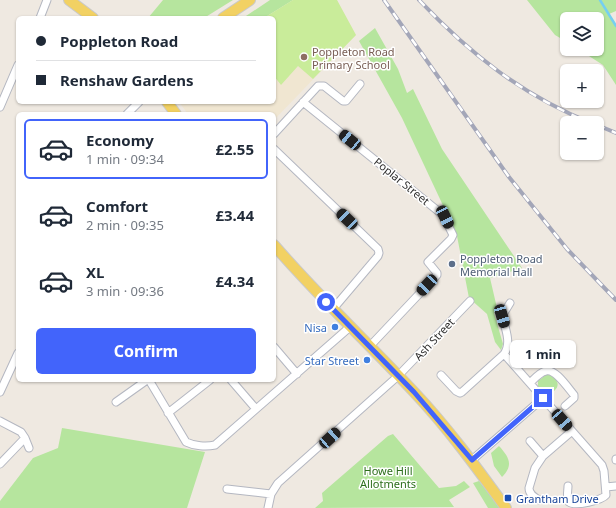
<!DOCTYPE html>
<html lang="en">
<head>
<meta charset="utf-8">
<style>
	body { margin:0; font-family:"Noto Sans",sans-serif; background:#f6f6f7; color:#1f2937; height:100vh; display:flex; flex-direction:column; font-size:15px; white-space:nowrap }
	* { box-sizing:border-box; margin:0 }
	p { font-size:13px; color:#747a83 }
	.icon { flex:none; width:22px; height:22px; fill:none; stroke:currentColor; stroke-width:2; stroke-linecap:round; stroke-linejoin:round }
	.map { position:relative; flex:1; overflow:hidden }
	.side { position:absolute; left:16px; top:112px; width:260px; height:270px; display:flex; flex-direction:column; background:#fff; border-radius:6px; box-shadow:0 1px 3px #0004 }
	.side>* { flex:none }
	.top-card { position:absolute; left:16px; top:16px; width:260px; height:88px; border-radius:6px; box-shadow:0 1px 3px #0004; display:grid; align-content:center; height:88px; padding:0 20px; background:#fff }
	.controls { position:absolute; left:560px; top:12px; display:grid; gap:8px }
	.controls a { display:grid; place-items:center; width:44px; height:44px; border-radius:6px; background:#fff; box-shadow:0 1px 3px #0004; font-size:20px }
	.end { position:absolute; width:18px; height:18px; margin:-9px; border:5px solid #4264fb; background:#fff; box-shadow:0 0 0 2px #fff }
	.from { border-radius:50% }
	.bubble { position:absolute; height:28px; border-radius:6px; background:#fff; box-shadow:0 1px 3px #0004; font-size:13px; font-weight:700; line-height:28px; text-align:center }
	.car { position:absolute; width:12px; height:24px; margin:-12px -6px; border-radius:5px; box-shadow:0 0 3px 1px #0007; background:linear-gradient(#222 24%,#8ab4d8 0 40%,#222 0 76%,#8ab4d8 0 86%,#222 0) }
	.top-card b { display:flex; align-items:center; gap:14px; height:38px; font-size:15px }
	.top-card b+b { border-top:1px solid #e0e1e3 }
	.top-card i { width:10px; height:10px; background:#1f2937 }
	ul { padding:7px 0 0; list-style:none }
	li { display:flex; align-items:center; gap:12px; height:60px; margin:0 8px 6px; padding:0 12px; border:2px solid transparent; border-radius:6px }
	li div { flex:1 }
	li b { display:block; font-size:15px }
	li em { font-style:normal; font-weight:700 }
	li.on { border-color:#4264fb }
	li>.icon { width:36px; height:36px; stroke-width:1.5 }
	.primary-button { display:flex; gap:8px; margin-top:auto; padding:8px 20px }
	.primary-button a { flex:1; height:46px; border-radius:6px; background:#4264fb; color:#fff; font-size:16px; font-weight:700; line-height:46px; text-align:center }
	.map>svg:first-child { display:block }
</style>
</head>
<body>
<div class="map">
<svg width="616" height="508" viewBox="0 0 616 508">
	<rect width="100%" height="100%" fill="#efe9e1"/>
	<path fill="#f0e6d1" d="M293,0H337L356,35L274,120V114H188L179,102H274V18H264Z"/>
	<path fill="#b6e59e" d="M163,0H233L204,18H148Z
		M270,0H293L264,18H243Z
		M527,0H616V11L609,14L616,26V85L603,65L578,49H597V19H567V42L555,35Z
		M375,28L398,69L407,93L413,89L442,149L522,268L490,278L497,308L494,313L503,344L501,350L495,342L487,314L469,298L457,236L447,214L402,118L359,41Z
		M547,374H551C563,385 557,389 547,397L538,386V381Z
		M62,428L205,452L187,508H0V501L33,458L58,448Z
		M393,434L439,488L456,486L464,481L470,487L449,500L454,507L315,508L323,501L322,493L388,436Z
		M499,446C509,457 514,465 502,477L494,466L491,453Z
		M479,481L500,508H488L473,483Z"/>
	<path fill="#c9ec9a" d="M293,0H337L356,35L313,79L298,66L281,85L274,76V18H264Z"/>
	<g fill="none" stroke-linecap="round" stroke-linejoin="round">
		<path stroke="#75cff0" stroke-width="2.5" d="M600,0L616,26"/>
		<defs>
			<path id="minor" d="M40,18L47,0
				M303,102L443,215L453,235L451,239L428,262L437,273V275L370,346
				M0,107L18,65
				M127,114L139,102
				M274,134L318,86H324L343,101H346L360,84
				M274,149L378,249L379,253L378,256L333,309
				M274,347L297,374
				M504,354L602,465L604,471L606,495C602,500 575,507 569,502C566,499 568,491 568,486
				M441,375L456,391L460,393L462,392L504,354C512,343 505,328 502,316L510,303
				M149,380L186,442C194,446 206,447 215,445L351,326
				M231,380L256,409
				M530,383C534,379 540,372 546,371C555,368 568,388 574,395V398L565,406
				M0,392L18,353
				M116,402L147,380
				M168,413L210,380
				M0,421L21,432L25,438L0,464
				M25,438L29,448
				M530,441L543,456
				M472,460L543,398
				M616,460V459
				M606,487L616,486
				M227,489L271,494
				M539,500C534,497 529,494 529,488L535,468L543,456L572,431
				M268,508L271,494L278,483L398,376L470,301"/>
			<path id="primary" d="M69,0L93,18
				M223,18L250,0
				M167,102L176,114
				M274,245C318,296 368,343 414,392C448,428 477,468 506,508"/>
		</defs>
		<use href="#minor" stroke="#b4b7c1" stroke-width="9"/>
		<use href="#primary" stroke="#c9c9c9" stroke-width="12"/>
		<use href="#minor" stroke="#fff" stroke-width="7"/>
		<use href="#primary" stroke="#f2d163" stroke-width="10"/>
		<defs>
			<path id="rail" d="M384,0L509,177L567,249L616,300
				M419,0C470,54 522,95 591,123
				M597,125L616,133"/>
		</defs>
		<use href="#rail" stroke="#a3a6b8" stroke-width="4"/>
		<use href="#rail" stroke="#fff" stroke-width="2.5" stroke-dasharray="8" stroke-linecap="butt"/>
	</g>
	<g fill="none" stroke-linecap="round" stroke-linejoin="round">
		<path stroke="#4264fb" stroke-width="5" d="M326,302L414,392L472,460L543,398"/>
	</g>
	<circle fill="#8d6e63" stroke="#fff" stroke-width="1.5" cx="304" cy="57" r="4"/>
	<circle fill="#5c6f8a" stroke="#fff" stroke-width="1.5" cx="452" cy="264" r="4"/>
	<g fill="#3f7fe0" stroke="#fff" stroke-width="1.5">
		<circle cx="335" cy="327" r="4"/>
		<circle cx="367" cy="360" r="4"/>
	</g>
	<rect fill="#1a4fb4" stroke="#fff" stroke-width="1.5" x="504" y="494" width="8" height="8" rx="2"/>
	<g text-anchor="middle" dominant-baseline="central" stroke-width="3" stroke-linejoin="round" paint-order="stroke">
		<g font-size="11" fill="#785e54" stroke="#fff" text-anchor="start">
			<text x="312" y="51">Poppleton Road<tspan x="312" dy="13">Primary School</tspan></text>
		</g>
		<g font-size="11" fill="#2e2e2e" stroke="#fff">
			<text transform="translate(402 181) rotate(39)">Poplar Street</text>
			<text transform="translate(434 339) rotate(-47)">Ash Street</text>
		</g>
		<g font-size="11" fill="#4e5e75" stroke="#fff" text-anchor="start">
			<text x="460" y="258">Poppleton Road<tspan x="460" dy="13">Memorial Hall</tspan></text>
		</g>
		<g font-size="11" fill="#366cbe" stroke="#fff" text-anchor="end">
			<text x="327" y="327">Nisa</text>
			<text x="359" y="360">Star Street</text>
		</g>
		<g font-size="11" fill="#2c6e1b" stroke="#fff">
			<text x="388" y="470">Howe Hill<tspan x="388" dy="13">Allotments</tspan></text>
		</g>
		<g font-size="11" fill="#164399" stroke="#fff" text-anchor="start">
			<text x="516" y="498">Grantham Drive</text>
		</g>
	</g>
</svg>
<div class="controls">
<a><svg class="icon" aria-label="layers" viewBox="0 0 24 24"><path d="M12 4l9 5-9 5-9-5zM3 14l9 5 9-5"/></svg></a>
<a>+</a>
<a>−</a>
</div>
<i class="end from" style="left:326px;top:302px"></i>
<i class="end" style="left:543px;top:398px"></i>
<div class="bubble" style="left:510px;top:340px;width:66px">1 min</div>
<i class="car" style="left:350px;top:140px;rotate:309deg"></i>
<i class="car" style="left:445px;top:217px;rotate:154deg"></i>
<i class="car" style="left:347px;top:219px;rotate:314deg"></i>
<i class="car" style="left:427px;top:285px;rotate:223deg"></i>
<i class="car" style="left:502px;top:316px;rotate:164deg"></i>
<i class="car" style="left:562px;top:420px;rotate:139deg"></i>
<i class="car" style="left:330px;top:438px;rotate:48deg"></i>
<div class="top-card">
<b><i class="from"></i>Poppleton Road</b>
<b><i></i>Renshaw Gardens</b>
</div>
<section class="side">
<ul>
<li class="on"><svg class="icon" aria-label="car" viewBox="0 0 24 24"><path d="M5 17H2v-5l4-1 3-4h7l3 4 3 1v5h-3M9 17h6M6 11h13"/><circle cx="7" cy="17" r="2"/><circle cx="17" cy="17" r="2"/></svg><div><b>Economy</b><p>1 min · 09:34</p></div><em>£2.55</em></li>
<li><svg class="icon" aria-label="car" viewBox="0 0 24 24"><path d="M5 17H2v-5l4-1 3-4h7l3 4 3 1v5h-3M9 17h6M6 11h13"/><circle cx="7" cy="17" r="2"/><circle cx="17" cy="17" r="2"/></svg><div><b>Comfort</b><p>2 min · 09:35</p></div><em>£3.44</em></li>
<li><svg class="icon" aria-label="car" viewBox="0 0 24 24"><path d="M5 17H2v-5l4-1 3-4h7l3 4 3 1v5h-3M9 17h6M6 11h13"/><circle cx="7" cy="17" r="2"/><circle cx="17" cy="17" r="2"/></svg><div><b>XL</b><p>3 min · 09:36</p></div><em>£4.34</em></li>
</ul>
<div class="primary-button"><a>Confirm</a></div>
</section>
</div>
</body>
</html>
